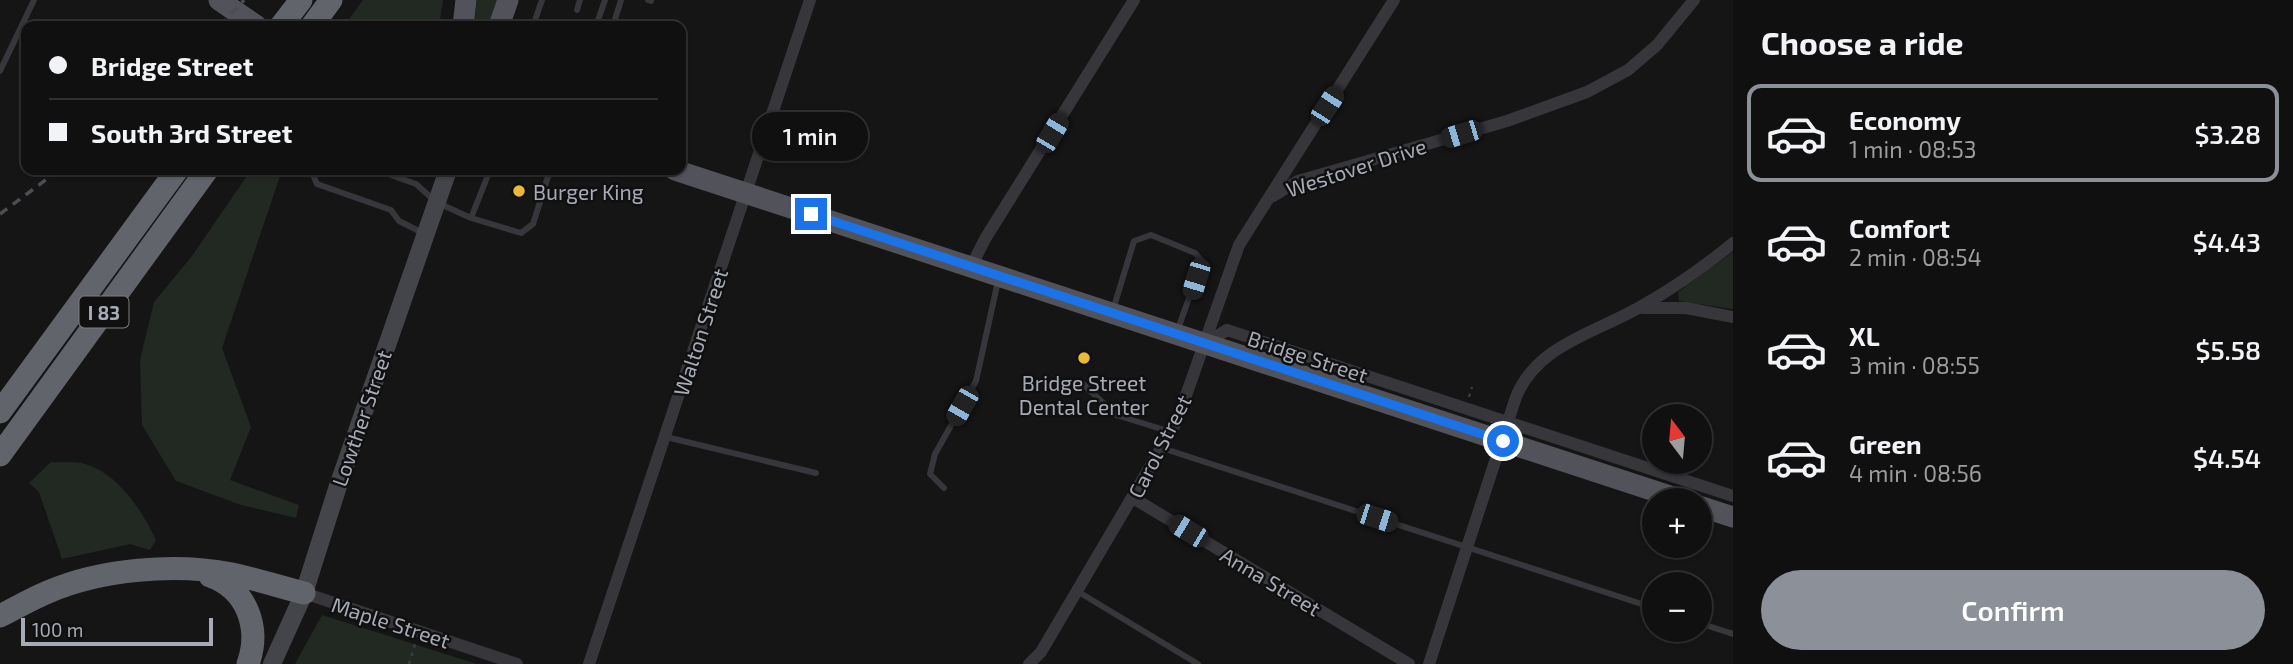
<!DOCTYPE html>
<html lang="en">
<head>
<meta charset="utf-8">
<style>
	body { margin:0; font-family:"Exo 2",sans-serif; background:#1e1e1e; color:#f1f3f6; height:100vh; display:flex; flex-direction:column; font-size:26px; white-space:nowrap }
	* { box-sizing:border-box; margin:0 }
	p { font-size:23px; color:#9c9d9f }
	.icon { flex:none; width:38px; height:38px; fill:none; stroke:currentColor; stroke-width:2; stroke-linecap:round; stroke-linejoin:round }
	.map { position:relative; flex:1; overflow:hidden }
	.sheet { display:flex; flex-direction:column; background:#101010; width:560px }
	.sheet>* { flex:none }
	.guide { position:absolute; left:21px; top:21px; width:665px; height:154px; border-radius:14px; box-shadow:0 2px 5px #0004,0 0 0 2px #303030; display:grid; align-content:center; height:154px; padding:0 28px; background:#101010 }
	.needle { width:46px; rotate:344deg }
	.fabs { position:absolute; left:1642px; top:404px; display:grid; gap:14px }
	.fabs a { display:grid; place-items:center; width:70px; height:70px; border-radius:50%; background:#101010; box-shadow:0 2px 5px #0004,0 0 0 2px #303030; font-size:35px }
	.scale { position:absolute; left:21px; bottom:18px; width:192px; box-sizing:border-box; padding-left:7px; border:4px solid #a7abb6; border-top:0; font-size:19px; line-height:24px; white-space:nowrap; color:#a7abb6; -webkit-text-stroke:5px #101011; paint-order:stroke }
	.end { position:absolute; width:32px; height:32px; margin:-16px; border:9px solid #1a73e8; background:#fff; box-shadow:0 0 0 4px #fff }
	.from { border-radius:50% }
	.bubble { position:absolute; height:49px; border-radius:24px; background:#101010; box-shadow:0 2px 5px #0004,0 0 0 2px #303030; font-size:23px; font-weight:600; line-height:49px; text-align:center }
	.car { position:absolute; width:21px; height:42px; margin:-21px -10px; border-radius:9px; box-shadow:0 0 5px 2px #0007; background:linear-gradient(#222 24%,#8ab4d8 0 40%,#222 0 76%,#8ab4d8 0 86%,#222 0) }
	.guide b { display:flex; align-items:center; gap:24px; height:66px; font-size:26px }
	.guide b+b { border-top:2px solid #303030 }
	.guide i { width:18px; height:18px; background:#f1f3f6 }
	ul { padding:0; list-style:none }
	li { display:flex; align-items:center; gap:21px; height:98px; margin:0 14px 10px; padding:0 14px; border:4px solid transparent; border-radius:14px }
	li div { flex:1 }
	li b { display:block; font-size:26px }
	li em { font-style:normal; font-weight:600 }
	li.active { border-color:#8c9099 }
	li>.icon { width:63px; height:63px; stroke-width:1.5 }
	h2 { padding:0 28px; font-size:32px; line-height:84px }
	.button { display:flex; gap:14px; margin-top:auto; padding:14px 28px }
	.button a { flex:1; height:80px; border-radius:42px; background:#8c9099; color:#fff; font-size:28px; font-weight:600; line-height:80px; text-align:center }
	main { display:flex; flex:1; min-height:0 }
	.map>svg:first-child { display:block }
</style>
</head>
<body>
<main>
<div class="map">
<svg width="1733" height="664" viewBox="0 0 1733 664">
	<rect width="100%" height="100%" fill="#151516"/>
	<path fill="#212922" d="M363,0H443L439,26H344Z
		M477,0H499L489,26H474Z
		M251,170H282L222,348L251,427L230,480L299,505L296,518L241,505L176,481L142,425L140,360L154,302L192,256Z
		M1733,252V309L1679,301L1678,292Z
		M51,462C62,463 75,461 85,464C118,473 143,512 156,540L150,550L130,544L62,559L39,492L29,483Z
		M322,615L477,664H295Z"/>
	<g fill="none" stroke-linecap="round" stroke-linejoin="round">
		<path stroke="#3c3d42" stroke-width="2.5" stroke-dasharray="3.5 5" stroke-linecap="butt" d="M1469,397L1472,387
			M409,664L415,644"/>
		<path stroke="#36363b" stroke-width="6" d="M648,0L651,1
			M577,10L580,0
			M533,26L542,0
			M596,26L605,0
			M613,26L621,0
			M0,71L34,0
			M311,170L317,184L391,210L399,221L423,233
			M377,170L416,184L436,202L471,218L521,233L533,224L550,170
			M471,218L490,170
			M1113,310L1134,241L1151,235L1195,253L1202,261L1178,329
			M1084,385L1116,415L1171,432
			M666,437L816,473
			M1162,448L1654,608
			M944,488L930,474L935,454L976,381L998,281
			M1077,591L1198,664
			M1699,623L1733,634"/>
		<path stroke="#36363b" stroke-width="12" d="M1273,196L1298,181L1507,121L1587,92L1628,70L1657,45L1694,0
			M971,267L985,239L1134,0
			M1643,308H1686L1733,317
			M1204,344L1227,330L1733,496
			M1133,498L1409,664
			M304,593L517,664
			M589,664L810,0
			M1029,664L1041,652L1177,421L1239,245L1394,0
			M1429,664L1516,397C1537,345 1595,333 1640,307C1672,289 1704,267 1733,243"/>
		<path stroke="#44454b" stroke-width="18" d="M272,664L304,593L338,486L448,170"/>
		<path stroke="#52535a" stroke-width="21" d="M219,0L257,26
			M463,26L466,0
			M499,26L508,0
			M675,170L1682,500
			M1699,506L1733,517"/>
		<path stroke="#62646c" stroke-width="23" d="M281,26L301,0
			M312,26L331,0
			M0,412L177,170
			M0,455L207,170
			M210,576C247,589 261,628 248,664
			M0,616C16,608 31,599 48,592C101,569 175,563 232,574C256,579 280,587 304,593"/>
		<path stroke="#4d4e54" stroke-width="3.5" stroke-dasharray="9 7" stroke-linecap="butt" d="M220,26L244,0
			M0,214L59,170"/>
	</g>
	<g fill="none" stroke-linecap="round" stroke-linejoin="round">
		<path stroke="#1a73e8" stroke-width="9" d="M811,214L1503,441"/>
	</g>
	<g fill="#ebb838" stroke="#101011" stroke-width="2.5">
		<circle cx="519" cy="191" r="7"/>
		<circle cx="1084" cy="358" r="7"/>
	</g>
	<g text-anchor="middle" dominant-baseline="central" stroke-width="5" stroke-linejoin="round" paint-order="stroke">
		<rect fill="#101011" stroke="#7a7c84" stroke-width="2" x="79.5" y="296.5" width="49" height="31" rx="5"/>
		<g font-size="19" font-weight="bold" fill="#a7abb6">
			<text x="104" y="312">I 83</text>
		</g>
		<g font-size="21" fill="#a7abb6" stroke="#101011">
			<text transform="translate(1356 167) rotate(-18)">Westover Drive</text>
			<text transform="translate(700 332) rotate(-72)">Walton Street</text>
			<text transform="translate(1308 356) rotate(18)">Bridge Street</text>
			<text transform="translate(361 418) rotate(-71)">Lowther Street</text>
			<text transform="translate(1159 446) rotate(-63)">Carol Street</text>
			<text transform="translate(1271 581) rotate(31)">Anna Street</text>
			<text transform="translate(391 622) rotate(18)">Maple Street</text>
		</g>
		<g font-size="21" fill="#a7abb6" stroke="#101011" text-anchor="start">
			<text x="533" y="191">Burger King</text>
			<text x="1084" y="382" text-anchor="middle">Bridge Street<tspan x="1084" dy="24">Dental Center</tspan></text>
		</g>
	</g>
</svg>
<div class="fabs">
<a><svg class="needle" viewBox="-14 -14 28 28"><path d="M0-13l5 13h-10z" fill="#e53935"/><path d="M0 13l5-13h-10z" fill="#9c9d9f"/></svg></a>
<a>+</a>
<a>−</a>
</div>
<div class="scale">100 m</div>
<i class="end from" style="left:1503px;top:441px"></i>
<i class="end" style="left:811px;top:214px"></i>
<div class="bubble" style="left:752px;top:112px;width:116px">1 min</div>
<i class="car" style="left:1327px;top:106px;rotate:33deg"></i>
<i class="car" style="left:1052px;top:133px;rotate:31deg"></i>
<i class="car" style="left:1461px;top:134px;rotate:253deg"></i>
<i class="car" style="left:1196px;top:279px;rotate:197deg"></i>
<i class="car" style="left:962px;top:406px;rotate:210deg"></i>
<i class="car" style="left:1377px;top:518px;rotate:108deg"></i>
<i class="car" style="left:1188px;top:531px;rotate:301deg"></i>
<div class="guide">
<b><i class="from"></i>Bridge Street</b>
<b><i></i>South 3rd Street</b>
</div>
</div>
<section class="sheet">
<h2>Choose a ride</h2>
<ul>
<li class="active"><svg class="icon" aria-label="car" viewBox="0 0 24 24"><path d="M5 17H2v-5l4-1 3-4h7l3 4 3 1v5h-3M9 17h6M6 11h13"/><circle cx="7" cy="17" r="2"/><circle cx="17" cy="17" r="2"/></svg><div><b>Economy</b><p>1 min · 08:53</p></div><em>$3.28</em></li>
<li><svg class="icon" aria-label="car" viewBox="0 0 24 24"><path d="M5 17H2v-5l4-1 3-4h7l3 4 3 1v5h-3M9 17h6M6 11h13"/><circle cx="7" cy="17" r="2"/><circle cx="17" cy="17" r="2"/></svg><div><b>Comfort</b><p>2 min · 08:54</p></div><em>$4.43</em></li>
<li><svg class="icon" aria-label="car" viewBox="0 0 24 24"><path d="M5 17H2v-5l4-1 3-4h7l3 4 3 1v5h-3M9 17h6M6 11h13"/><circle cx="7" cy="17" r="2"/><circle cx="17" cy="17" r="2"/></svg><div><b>XL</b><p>3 min · 08:55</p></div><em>$5.58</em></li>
<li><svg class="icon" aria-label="car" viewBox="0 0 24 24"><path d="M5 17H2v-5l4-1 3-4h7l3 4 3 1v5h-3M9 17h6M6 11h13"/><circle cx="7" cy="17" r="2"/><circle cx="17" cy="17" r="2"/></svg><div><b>Green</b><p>4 min · 08:56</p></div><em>$4.54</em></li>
</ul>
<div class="button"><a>Confirm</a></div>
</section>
</main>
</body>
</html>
